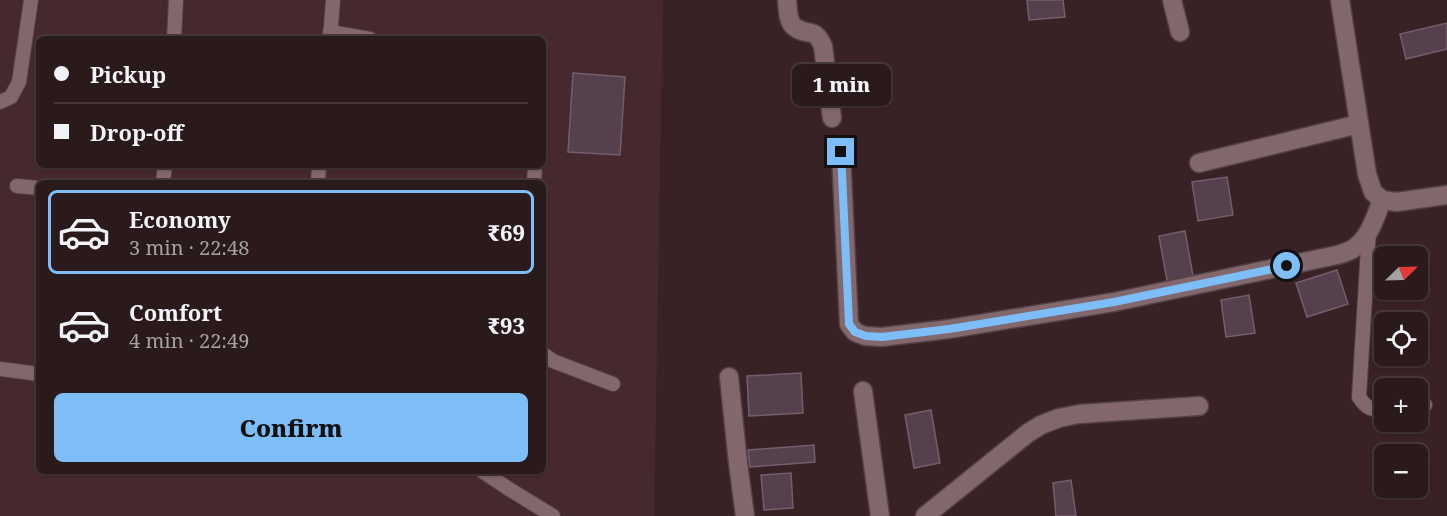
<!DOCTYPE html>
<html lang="en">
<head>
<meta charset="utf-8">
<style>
	body { margin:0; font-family:"Noto Serif",serif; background:#362729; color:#f1f3f6; height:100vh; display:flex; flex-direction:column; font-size:22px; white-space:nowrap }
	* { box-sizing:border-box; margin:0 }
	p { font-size:20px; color:#a5a1a3 }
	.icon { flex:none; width:33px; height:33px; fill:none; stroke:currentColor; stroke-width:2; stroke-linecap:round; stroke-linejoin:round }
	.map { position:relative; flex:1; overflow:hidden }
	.side { position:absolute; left:36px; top:180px; width:510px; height:294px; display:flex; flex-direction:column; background:#2a1a1c; border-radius:9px; box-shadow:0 2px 4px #0004,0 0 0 2px #46383b }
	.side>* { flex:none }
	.top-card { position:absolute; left:36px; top:36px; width:510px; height:132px; border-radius:9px; box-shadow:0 2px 4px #0004,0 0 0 2px #46383b; display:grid; align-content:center; height:132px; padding:0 18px; background:#2a1a1c }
	.needle { width:39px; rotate:67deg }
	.controls { position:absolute; left:1374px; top:246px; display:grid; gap:12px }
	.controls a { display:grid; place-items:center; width:54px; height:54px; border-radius:9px; background:#2a1a1c; box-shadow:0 2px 4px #0004,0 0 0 2px #46383b; font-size:30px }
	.end { position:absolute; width:27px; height:27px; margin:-14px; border:8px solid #7dbef9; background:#111; box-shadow:0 0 0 3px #111 }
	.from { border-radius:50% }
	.bubble { position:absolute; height:42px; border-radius:9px; background:#2a1a1c; box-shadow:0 2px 4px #0004,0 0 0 2px #46383b; font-size:20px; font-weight:800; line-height:42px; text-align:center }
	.top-card b { display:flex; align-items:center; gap:21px; height:57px; font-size:22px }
	.top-card b+b { border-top:2px solid #46383b }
	.top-card i { width:15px; height:15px; background:#f1f3f6 }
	ul { padding:10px 0 0; list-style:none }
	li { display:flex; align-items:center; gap:18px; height:84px; margin:0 12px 9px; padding:0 6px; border:3px solid transparent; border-radius:9px }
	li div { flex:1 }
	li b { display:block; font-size:22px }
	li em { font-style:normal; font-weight:800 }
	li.selected { border-color:#7dbef9 }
	li>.icon { width:54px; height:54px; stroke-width:1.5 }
	.button { display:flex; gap:12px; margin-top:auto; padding:12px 18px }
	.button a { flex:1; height:69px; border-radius:9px; background:#7dbef9; color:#111; font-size:24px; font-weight:800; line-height:69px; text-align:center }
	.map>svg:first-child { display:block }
</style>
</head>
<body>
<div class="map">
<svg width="1447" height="516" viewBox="0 0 1447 516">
	<rect width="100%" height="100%" fill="#382226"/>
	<path fill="#46292f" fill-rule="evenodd" d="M0,0H663L654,516H0ZM39,39H543V165H39ZM39,183H543V471H39Z"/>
	<path fill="#55414d" stroke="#745e6b" stroke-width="1.5" d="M1027,0H1063L1065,17L1029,20Z
		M1447,23V49L1406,59L1400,34Z
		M573,73L625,77L620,155L568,152Z
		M1227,177L1233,215L1198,221L1192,182Z
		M1185,231L1194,282L1168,286L1159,236Z
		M1337,270L1348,304L1307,317L1296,283Z
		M1249,295L1255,333L1226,337L1221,300Z
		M801,373L803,413L749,416L747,376Z
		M931,410L940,463L914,468L905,415Z
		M814,445L815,462L750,467L748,450Z
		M791,473L793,508L764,510L761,475Z
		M1071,480L1076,516H1056L1053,483Z"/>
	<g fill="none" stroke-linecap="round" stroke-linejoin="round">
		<defs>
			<path id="service" d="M330,32L370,39
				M174,39L176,0
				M330,39L333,0
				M0,102L11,97L19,82L31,0
				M163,183L165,165
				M318,183L319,165
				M534,183L535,165
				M17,186L39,188
				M1369,231L1359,397C1366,408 1371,410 1384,410
				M543,354L553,361L613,384
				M0,369L39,374
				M1418,406L1425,405
				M482,471L509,489L553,516"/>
			<path id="minor" d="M787,0C788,9 787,23 796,28C809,37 814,26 823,46L832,118
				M1172,0L1180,32
				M1340,0L1367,174L1373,192L1382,200L1397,202L1447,195
				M841,152L849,324L855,332L865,336L882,337L949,329L1114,302L1337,255C1341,254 1347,252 1351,250C1369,240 1375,218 1382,200
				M1199,163L1359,124
				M729,377L738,463L745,516
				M863,391L880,516
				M925,516L1028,433L1041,425L1059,418L1079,414L1199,406"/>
		</defs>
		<use href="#service" stroke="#534044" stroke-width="16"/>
		<use href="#minor" stroke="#534044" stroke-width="21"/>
		<use href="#service" stroke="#82686d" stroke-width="14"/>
		<use href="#minor" stroke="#82686d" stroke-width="18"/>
	</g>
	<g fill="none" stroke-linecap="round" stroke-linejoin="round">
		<path stroke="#7dbef9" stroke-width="8" d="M841,152L849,324L855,332L866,336L882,337L949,329L1114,302L1287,266"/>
	</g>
</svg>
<div class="controls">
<a><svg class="needle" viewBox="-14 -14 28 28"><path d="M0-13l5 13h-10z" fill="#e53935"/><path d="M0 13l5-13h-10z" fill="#a5a1a3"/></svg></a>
<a><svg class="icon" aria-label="locate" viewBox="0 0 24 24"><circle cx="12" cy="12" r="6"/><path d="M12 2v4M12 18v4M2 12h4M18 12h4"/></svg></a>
<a>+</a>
<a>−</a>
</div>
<i class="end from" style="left:1287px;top:266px"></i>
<i class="end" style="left:841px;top:152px"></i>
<div class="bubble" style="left:792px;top:64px;width:99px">1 min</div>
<div class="top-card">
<b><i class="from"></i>Pickup</b>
<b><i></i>Drop-off</b>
</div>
<section class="side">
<ul>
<li class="selected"><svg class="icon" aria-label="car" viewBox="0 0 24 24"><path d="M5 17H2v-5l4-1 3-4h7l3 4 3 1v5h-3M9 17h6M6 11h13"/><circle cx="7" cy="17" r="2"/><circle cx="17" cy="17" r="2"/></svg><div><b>Economy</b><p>3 min · 22:48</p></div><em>₹69</em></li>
<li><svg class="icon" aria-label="car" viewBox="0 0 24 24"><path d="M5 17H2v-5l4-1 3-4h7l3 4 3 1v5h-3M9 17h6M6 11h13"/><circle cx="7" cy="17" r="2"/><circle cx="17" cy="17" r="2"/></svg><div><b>Comfort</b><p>4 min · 22:49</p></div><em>₹93</em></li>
</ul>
<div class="button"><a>Confirm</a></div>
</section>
</div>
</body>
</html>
